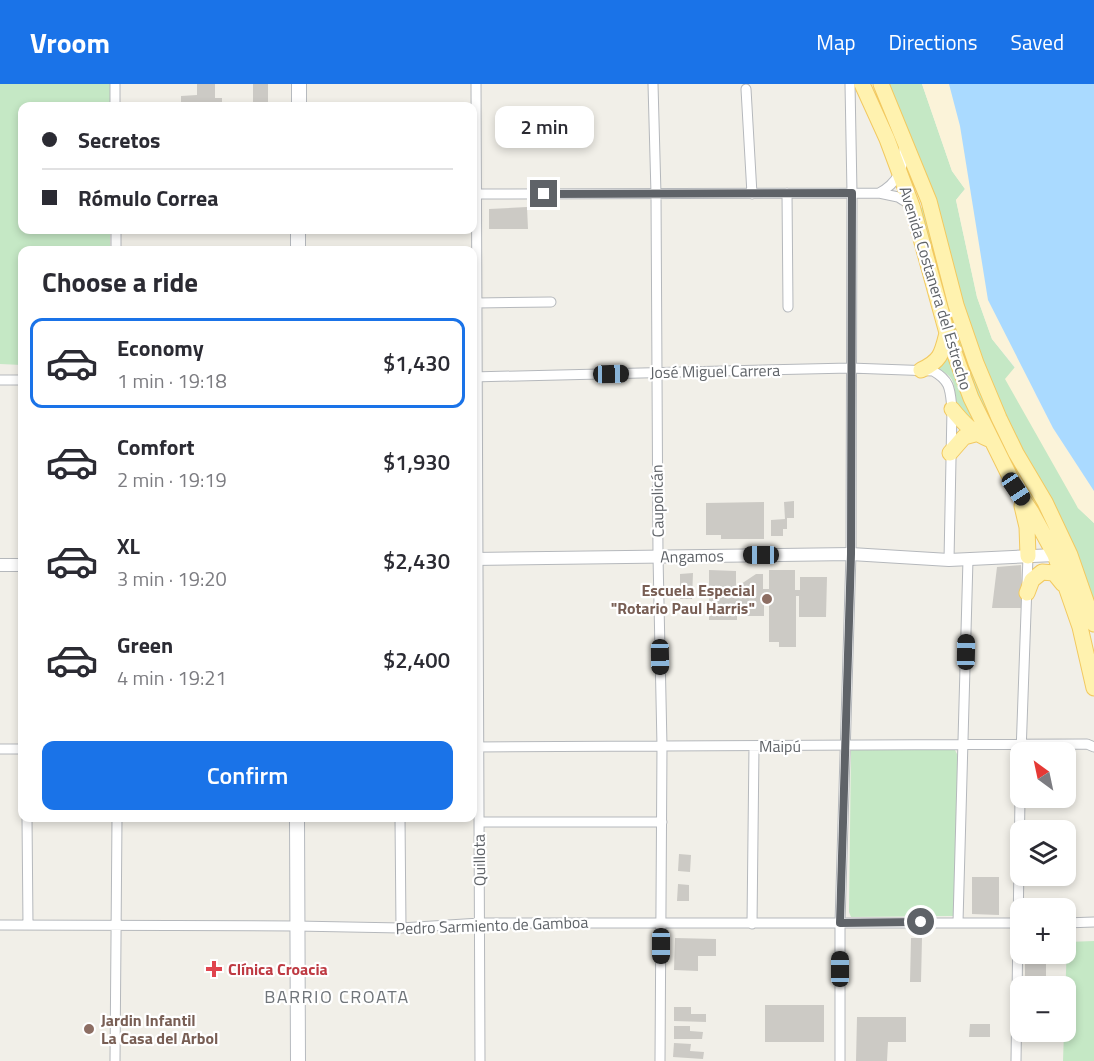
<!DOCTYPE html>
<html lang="en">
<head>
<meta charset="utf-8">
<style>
	body { margin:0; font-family:"Titillium Web",sans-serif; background:#f2f2f3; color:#2b2b33; height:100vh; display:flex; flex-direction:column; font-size:22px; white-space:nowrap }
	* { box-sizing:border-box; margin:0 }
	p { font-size:20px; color:#7c7c81 }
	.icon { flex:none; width:33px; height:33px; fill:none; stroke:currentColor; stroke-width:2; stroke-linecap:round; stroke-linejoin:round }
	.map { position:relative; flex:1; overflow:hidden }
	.sheet { position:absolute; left:18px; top:162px; width:459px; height:576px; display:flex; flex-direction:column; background:#fff; border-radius:12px; box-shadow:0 3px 9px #0003 }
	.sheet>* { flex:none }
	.banner { position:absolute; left:18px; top:18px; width:459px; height:132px; border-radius:12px; box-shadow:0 3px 9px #0003; display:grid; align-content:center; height:132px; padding:0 24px; background:#fff }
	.needle { width:39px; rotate:327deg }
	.fabs { position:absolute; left:1010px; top:658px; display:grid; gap:12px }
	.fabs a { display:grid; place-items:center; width:66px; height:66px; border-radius:12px; background:#fff; box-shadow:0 3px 9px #0003; font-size:30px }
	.end { position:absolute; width:27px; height:27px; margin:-14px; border:8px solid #5f6368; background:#fff; box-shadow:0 0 0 3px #fff }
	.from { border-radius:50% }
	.bubble { position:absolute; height:42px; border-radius:12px; background:#fff; box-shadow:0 3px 9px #0003; font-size:20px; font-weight:600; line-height:42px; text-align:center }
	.car { position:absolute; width:18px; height:36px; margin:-18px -9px; border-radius:8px; box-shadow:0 0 4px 2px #0007; background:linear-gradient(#222 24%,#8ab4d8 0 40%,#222 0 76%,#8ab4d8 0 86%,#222 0) }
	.banner b { display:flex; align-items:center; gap:21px; height:57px; font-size:22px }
	.banner b+b { border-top:2px solid #e1e1e2 }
	.banner i { width:15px; height:15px; background:#2b2b33 }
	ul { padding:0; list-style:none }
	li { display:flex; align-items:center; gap:18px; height:90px; margin:0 12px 9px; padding:0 12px; border:3px solid transparent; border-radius:12px }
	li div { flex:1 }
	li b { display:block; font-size:22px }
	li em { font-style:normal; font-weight:600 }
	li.current { border-color:#1a73e8 }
	li>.icon { width:54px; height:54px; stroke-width:1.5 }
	h2 { padding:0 24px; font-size:27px; line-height:72px }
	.primary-button { display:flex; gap:12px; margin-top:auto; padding:12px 24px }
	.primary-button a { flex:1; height:69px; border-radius:12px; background:#1a73e8; color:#fff; font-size:24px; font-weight:600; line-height:69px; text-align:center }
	header { display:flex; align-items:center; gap:36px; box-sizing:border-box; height:84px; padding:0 30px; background:#1a73e8; color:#fff }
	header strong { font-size:28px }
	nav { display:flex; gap:33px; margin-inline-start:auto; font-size:21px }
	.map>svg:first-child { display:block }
</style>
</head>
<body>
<header>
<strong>Vroom</strong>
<nav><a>Map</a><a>Directions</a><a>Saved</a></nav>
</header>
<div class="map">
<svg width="1094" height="977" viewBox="0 0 1094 977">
	<rect width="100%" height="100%" fill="#f1efe8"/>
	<path fill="#c5e8c5" d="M0,0H110V22H22V146H110V166H22V281L0,280Z
		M886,0H922L952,87L965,105L956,116L977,213L992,255L1015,284L1078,424L1094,439V516L1074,464L1016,356L990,300Z
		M925,123L938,178L1036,416L1065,470L987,336L965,286L920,124Z
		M947,267L979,346L956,321C954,300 957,291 933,284Z
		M858,662H953L959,674L954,832L851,833L849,828L851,666Z
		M1094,857V977H1063L1067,858Z"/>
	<path fill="#fbf3d9" d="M922,0H949L1035,310L1053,344L1094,407V439L1078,424L1005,295L1015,283L992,255L977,213L956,116L965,105L952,87Z"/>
	<path fill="#aadaff" d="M949,0H1094V407L1053,344L988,216L960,42Z"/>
	<path fill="#cccac5" d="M197,0H215V14H222V22H181V12L197,11Z
		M253,0H268V22H253Z
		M527,123L528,145H489V125Z
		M794,417V434H787V445H783V452H771V436L785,435L784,418Z
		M764,418V455H721V451H706V419Z
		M1021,481L1023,524H992L997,483Z
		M709,486L736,487V506L741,505V500L756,490H763V505H769V486H795V506H800V493H827L826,533H799V512H796V563H779V558H769V517H764V532H742V518H737V536H709Z
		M693,489L692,515H680V490Z
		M679,770L691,771L690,788L678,787Z
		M972,793H999V831L972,830Z
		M678,800L689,801V817H677Z
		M675,854L716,855V872H698V887L674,886Z
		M911,854H922L921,898H910Z
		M1025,878H1046V897H1025Z
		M765,921H824V958H765Z
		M674,923H691V930H706V938L674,937Z
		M857,933H906V958H888L887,977H856Z
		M970,940H990V953H969Z
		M674,942H690V947L703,948L702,955H674Z
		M674,959L691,960L690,967L704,968L703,975L673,973Z"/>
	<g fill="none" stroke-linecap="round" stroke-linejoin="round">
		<defs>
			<path id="minor" d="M115,0V22
				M476,0L480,977
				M653,0L656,110L658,472L662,662L660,977
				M746,5L752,110
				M787,109L788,223
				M879,109C898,99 904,84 904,64
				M472,110L879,109L898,113L911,121
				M116,146V166
				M477,219L551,218
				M472,293L850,284L933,287C951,297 950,306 952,325L949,476
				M0,296H22
				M475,663L1087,660L1094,663
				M0,665H22
				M1021,669L1028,472
				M27,734L28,841
				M400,734L401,844
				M479,738H662
				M958,838L968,475
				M1065,839L1094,838
				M752,840L754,662
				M0,841L296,842L401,844L480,839H1020
				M115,977L117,734
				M840,977V839L851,470L852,109L850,0
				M1016,977L1020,714"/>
			<path id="tertiary" d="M472,475L851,470L949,476L1055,471
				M0,481H22"/>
			<path id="secondary" d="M299,22V0
				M298,146V166
				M297,734L298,977"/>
			<path id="primary" d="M862,0L887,55L912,122L947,249L971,314L1016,405L1032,429L1055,471L1080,543L1094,604
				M881,0L929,117L956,221L976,279L999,334L1016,369L1045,418L1070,471L1094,540
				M921,286C941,277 942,269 947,249
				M952,325C964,340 973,349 991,356
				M950,369L964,353L975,350
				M1022,422L1027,443L1028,472
				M1027,509L1032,496L1042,488L1054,489L1063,500"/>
		</defs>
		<use href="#minor" stroke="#b5b8bc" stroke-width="11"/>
		<use href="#tertiary" stroke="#b5b8bc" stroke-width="14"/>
		<use href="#secondary" stroke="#b6babf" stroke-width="16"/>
		<use href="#primary" stroke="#f2c960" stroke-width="17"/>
		<use href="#minor" stroke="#fff" stroke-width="9"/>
		<use href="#tertiary" stroke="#fff" stroke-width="12"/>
		<use href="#secondary" stroke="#fff" stroke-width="14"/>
		<use href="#primary" stroke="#fff2af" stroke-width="15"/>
	</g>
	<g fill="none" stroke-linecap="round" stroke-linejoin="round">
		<path stroke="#5f6368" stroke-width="8" d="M544,110L852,109L851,470L840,839L921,838"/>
	</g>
	<g fill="#8d6e63" stroke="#fff" stroke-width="2">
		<circle cx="767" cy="515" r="6"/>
		<circle cx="89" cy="945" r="6"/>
	</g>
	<path fill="#e0444e" stroke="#fff" stroke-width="2" d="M211 876h6v6h6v6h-6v6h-6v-6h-6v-6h6z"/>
	<g text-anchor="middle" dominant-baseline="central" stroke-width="4.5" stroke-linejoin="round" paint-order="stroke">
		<g font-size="16" fill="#5f6368" stroke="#fff">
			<text transform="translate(936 204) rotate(73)">Avenida Costanera del Estrecho</text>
			<text transform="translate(715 287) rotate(-1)">José Miguel Carrera</text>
			<text transform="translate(657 417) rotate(-91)">Caupolicán</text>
			<text transform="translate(692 472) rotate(-1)">Angamos</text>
			<text x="780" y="662">Maipú</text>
			<text transform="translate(479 776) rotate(-91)">Quillota</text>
			<text transform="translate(492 841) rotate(-2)">Pedro Sarmiento de Gamboa</text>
		</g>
		<g font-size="16" font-weight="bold" fill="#785e54" stroke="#fff" text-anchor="end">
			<text x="755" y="506">Escuela Especial<tspan x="755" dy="18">"Rotario Paul Harris"</tspan></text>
			<text x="101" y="936" text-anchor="start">Jardin Infantil<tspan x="101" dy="18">La Casa del Arbol</tspan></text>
		</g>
		<g font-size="16" font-weight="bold" fill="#be3a42" stroke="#fff" text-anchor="start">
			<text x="228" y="885">Clínica Croacia</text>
		</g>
		<g font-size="18" letter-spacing="1.5" fill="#70757a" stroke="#fff">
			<text x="337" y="912">BARRIO CROATA</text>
		</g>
	</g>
</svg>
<div class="fabs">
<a><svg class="needle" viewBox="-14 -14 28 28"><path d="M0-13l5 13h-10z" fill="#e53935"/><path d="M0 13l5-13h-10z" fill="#7c7c81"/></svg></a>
<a><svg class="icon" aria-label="layers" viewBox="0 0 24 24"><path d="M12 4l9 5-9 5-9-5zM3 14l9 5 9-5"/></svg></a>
<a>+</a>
<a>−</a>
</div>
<i class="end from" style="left:921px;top:838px"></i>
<i class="end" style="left:544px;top:110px"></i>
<div class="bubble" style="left:495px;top:22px;width:99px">2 min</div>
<i class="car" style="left:611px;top:290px;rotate:89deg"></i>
<i class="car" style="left:1016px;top:405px;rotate:146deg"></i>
<i class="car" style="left:761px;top:471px;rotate:270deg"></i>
<i class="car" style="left:966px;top:568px;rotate:1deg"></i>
<i class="car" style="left:660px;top:573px;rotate:179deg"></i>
<i class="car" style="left:661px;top:862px;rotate:180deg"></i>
<i class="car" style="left:840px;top:885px;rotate:0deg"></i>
<div class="banner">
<b><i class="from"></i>Secretos</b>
<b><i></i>Rómulo Correa</b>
</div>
<section class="sheet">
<h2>Choose a ride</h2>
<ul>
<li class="current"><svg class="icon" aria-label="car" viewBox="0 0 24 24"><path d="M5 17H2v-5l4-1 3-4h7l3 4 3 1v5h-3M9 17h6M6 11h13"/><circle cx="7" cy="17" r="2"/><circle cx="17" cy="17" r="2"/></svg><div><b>Economy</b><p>1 min · 19:18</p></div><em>$1,430</em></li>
<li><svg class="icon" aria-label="car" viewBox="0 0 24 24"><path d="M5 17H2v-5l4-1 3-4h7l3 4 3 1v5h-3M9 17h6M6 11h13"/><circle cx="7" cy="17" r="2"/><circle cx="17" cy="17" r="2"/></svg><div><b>Comfort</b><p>2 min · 19:19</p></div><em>$1,930</em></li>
<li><svg class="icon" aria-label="car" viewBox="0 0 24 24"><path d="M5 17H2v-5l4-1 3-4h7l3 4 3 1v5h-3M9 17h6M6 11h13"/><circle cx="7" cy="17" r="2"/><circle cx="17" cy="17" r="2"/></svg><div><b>XL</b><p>3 min · 19:20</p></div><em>$2,430</em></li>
<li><svg class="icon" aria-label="car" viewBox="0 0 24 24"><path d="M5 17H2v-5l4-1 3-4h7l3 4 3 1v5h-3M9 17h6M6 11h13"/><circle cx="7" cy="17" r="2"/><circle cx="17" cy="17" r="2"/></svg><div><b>Green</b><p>4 min · 19:21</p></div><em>$2,400</em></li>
</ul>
<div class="primary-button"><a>Confirm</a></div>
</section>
</div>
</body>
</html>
